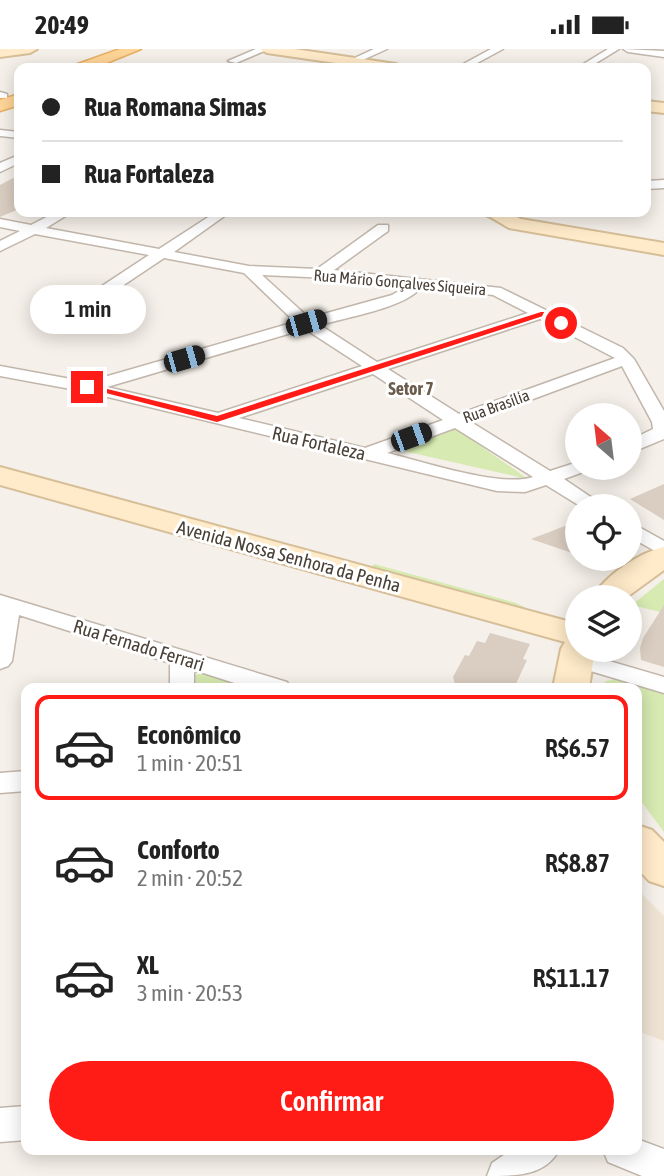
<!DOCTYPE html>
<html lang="pt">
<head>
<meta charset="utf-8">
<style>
	body { margin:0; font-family:"Asap Condensed",sans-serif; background:#f2f2f2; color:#222; height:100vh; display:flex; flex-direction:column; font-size:26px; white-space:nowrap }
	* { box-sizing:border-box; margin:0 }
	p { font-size:23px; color:#767676 }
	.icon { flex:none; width:38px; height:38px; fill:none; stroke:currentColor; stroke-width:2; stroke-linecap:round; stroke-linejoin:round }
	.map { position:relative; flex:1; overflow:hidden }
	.sheet { position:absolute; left:21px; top:634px; width:621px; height:472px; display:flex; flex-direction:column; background:#fff; border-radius:14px; box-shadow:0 4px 18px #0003 }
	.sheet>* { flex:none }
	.hud { position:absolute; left:14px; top:14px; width:637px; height:154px; border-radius:14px; box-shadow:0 4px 18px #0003; display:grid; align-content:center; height:154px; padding:0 28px; background:#fff }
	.needle { width:46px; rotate:332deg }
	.fabs { position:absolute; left:565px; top:354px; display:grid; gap:14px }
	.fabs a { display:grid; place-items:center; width:77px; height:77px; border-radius:50%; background:#fff; box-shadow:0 4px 18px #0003; font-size:35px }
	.end { position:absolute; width:32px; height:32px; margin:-16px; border:9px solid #ff1c16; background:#fff; box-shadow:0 0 0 4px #fff }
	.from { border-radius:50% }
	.bubble { position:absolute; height:49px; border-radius:24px; background:#fff; box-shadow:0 4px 18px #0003; font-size:23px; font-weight:600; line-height:49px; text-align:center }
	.car { position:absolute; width:21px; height:42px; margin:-21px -10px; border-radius:9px; box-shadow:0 0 5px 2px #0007; background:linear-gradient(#222 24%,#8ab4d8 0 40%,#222 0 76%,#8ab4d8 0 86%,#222 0) }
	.hud b { display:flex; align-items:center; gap:24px; height:66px; font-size:26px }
	.hud b+b { border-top:2px solid #e0e0e0 }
	.hud i { width:18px; height:18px; background:#222 }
	ul { padding:12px 0 0; list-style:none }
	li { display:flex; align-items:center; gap:21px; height:105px; margin:0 14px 10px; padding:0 14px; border:4px solid transparent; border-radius:14px }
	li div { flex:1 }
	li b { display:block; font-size:26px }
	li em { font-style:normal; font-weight:600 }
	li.on { border-color:#ff1c16 }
	li>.icon { width:63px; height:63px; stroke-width:1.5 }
	.cta { display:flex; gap:14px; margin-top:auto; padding:14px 28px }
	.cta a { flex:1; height:80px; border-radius:42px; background:#ff1c16; color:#fff; font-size:28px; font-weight:600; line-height:80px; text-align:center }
	.status { display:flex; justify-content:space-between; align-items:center; height:49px; padding:0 35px; background:#fff; direction:ltr }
	.status svg { height:19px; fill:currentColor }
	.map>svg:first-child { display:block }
</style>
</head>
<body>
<div class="status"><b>20:49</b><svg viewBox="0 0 49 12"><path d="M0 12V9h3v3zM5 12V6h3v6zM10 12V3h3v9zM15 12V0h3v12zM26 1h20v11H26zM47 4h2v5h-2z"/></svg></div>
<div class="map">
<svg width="664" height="1127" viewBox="0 0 664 1127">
	<rect width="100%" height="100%" fill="#f5f0e9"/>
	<path fill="#eee3d3" d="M637,840L664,867V992L637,982Z"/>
	<path fill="#d7eab1" d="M456,380L528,430L399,401Z
		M374,515L516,554L535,563L512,561L369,522Z
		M664,530V564L632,556Z
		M204,623L252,639H193L195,626Z
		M616,630L664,644V783L637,747V639H601L606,632Z"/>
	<path fill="#dacdc1" d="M19,126V160L0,168V136Z
		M664,435V471L630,450Z
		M578,472V506L531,490Z
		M664,556V618L641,611L640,599L643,589Z
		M490,584L530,595L523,610L527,611L514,639H456L453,628L465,606L469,607L477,592L485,594Z"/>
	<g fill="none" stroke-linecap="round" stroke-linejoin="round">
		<defs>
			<path id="street" d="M256,0H269L236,14L228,12Z
				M374,0H387L345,19H333Z
				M491,0H503L468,19H456Z
				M608,0H619L588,19H577Z
				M623,0L664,2V8L628,3Z
				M0,43L7,45V49H0Z
				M0,81L19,83V89L0,87Z
				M19,106V114L0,123V114Z
				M664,131V139L646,140V132Z
				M56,163H72L46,179L159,200L216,163H230L174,203L249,217L317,220L378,176H388V182L334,221L501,239L623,299L634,310L664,362V390L630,404V391L653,380L652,373L622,317L471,373L550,422L578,413V418H588L586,422L564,430L604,457H580L546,436L525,443L497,442L87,343L0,327V317L87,333L295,273L244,224L164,209L67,274H55L53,271L55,268L149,206L35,185L0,202V192L20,182L0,178V170L31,176ZM262,226L351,230L407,237L392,246L309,269ZM421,238L493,246L528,264L377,313L320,276C344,269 408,258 421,238ZM540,270L615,309L459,365L388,320ZM305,280L362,317L218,364L107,338ZM373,325L443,371L365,399L239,369ZM455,379L533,428C500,439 422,412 387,404Z
				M474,163H500L504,166L497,170Z
				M630,473L664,492V507L630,488Z
				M0,546L287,633L290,639H250L194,621V639H170V614L19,566L12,612L8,617L0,620Z
				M575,602L664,628V644L567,615L563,610L567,605Z
				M26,722V742L0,744V724Z
				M26,1057V1091L0,1093V1059Z
				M637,1090L664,1100V1127H642L608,1113L603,1101H637Z
				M511,1101H559C545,1127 516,1127 487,1127L492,1114Z"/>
			<path id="secondary" d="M0,0H37L30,4L0,8Z
				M260,0H294L396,15L403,19H370L267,4Z
				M646,52L664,54V64L646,62Z
				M490,163H511L510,165L521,170L664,194V206L509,179L487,166Z
				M0,418L578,575V600H595L589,639H553L561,600L565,593L0,436Z
				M664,498V521L627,548H592C607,526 638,504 664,498Z
				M637,776L652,781L664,793V837L649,832L637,819Z"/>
			<path id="primary" d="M120,0H141L94,19H72L75,16Z
				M19,45V56L0,62V51Z"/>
		</defs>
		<use href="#street" stroke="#c1b6ab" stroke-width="3"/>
		<use href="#secondary" stroke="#d6be98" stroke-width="4"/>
		<use href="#primary" stroke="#e7b064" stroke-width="3"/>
		<use href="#street" fill="#fff" fill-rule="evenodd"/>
		<use href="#secondary" fill="#ffebc9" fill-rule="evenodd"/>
		<use href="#primary" fill="#ffd598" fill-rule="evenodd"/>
	</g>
	<path fill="#ff1c16" d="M541,263H546L565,274L558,275L543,267L217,373L83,338L87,335L217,367Z"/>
	<g text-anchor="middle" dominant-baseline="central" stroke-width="6" stroke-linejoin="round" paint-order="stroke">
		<g font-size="16" fill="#494037" stroke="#fff">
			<text transform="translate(400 233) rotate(5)">Rua Mário Gonçalves Siqueira</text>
			<text transform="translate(496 357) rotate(-20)">Rua Brasília</text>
		</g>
		<g font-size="18" font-weight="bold" fill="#6c5c4e" stroke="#fff">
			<text x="411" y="339">Setor 7</text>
		</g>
		<g font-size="19" fill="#494037" stroke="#fff">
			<text transform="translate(319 394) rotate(13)">Rua Fortaleza</text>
			<text transform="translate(289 507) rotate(15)">Avenida Nossa Senhora da Penha</text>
			<text transform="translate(139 596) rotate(17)">Rua Fernado Ferrari</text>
		</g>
	</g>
</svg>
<div class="fabs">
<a><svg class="needle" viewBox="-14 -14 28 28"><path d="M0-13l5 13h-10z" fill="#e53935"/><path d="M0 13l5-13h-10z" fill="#767676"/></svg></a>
<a><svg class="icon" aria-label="locate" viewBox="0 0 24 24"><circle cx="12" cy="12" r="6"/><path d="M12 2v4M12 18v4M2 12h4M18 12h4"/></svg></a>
<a><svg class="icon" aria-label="layers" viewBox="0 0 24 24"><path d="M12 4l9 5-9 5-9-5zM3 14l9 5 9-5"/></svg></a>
</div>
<i class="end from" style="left:561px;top:274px"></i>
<i class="end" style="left:87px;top:338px"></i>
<div class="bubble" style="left:30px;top:236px;width:116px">1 min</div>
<i class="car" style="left:306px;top:274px;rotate:74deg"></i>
<i class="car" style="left:184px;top:310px;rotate:74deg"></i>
<i class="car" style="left:411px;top:388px;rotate:70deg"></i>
<div class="hud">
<b><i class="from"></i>Rua Romana Simas</b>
<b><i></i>Rua Fortaleza</b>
</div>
<section class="sheet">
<ul>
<li class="on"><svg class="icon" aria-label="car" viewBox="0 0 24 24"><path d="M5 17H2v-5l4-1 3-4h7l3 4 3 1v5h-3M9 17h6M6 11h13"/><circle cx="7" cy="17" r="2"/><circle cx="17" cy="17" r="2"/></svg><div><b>Econômico</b><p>1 min · 20:51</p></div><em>R$6.57</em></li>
<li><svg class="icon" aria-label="car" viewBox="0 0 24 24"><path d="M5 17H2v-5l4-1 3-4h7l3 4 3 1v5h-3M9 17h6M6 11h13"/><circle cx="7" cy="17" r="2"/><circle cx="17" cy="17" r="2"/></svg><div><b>Conforto</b><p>2 min · 20:52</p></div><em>R$8.87</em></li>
<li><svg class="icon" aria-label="car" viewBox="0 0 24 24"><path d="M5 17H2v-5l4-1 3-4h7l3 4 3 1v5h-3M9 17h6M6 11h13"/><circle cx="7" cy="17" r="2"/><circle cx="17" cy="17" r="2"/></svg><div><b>XL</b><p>3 min · 20:53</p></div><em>R$11.17</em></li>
</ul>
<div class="cta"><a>Confirmar</a></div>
</section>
</div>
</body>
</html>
